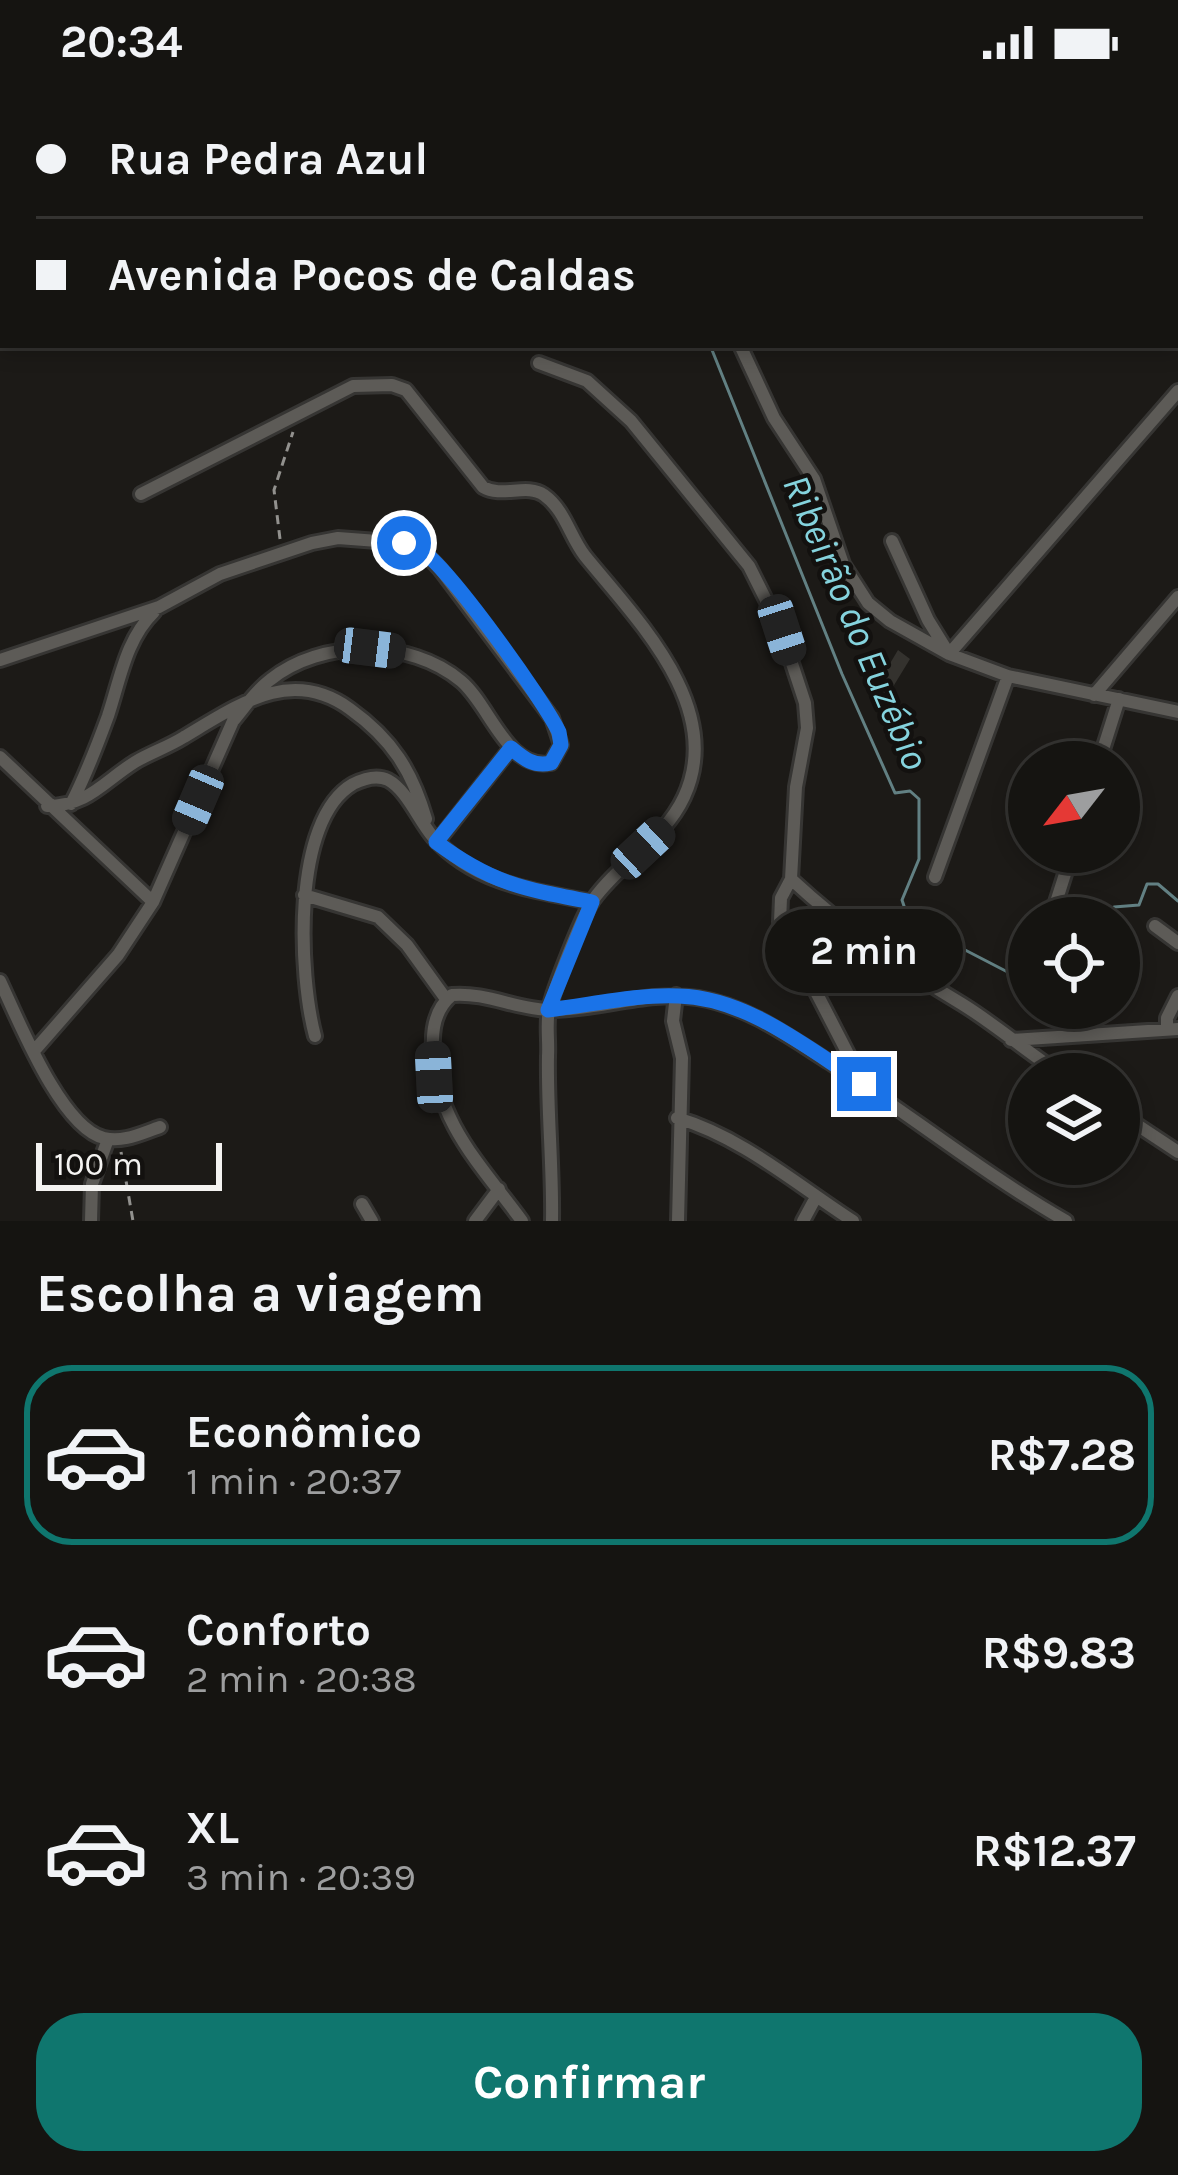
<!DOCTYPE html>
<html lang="pt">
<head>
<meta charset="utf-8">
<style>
	body { margin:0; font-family:Karla,sans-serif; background:#1e1d1a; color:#f1f3f6; height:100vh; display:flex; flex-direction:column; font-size:45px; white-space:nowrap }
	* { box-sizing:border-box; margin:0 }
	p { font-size:39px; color:#9d9e9f }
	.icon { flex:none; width:66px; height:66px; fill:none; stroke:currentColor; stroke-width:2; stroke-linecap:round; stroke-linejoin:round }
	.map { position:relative; height:1137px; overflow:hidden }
	.drawer { display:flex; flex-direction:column; background:#151411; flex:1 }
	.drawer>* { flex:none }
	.guide { position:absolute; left:0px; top:0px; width:1179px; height:264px; box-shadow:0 6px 18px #0003,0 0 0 3px #343331; display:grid; align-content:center; height:264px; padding:0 36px; background:#151411 }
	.needle { width:78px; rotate:239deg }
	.tools { position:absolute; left:1008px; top:657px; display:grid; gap:24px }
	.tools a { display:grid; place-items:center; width:132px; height:132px; border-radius:50%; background:#151411; box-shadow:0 6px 18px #0003,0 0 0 3px #343331; font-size:60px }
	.scale { position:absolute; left:36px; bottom:30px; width:186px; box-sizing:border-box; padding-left:12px; border:6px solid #f4f3f1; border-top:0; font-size:33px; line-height:42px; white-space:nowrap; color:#f4f3f1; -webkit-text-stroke:9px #13110f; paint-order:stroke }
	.end { position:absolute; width:54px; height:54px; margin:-27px; border:15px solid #1a73e8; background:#fff; box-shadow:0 0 0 6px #fff }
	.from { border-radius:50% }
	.bubble { position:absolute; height:84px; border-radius:42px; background:#151411; box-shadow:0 6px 18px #0003,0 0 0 3px #343331; font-size:39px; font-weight:700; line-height:84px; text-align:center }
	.car { position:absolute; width:36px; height:72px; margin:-36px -18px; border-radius:15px; box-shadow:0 0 9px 3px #0007; background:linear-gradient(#222 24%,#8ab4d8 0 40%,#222 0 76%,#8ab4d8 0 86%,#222 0) }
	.guide b { display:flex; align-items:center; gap:42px; height:114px; font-size:45px }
	.guide b+b { border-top:3px solid #343331 }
	.guide i { width:30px; height:30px; background:#f1f3f6 }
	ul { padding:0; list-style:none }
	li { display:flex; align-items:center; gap:36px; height:180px; margin:0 24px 18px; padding:0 12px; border:6px solid transparent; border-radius:48px }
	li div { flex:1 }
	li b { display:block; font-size:45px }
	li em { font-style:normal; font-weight:700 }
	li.selected { border-color:#0f766e }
	li>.icon { width:108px; height:108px; stroke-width:1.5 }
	h2 { padding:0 36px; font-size:54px; line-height:144px }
	.button { display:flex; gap:24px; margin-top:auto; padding:24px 36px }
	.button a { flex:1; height:138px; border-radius:48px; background:#0f766e; color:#fff; font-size:48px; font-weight:700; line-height:138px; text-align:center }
	.status { display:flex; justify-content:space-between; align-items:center; height:84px; padding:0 60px; background:#151411; direction:ltr }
	.status svg { height:33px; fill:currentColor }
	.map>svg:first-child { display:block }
</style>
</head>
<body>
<div class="status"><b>20:34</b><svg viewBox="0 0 49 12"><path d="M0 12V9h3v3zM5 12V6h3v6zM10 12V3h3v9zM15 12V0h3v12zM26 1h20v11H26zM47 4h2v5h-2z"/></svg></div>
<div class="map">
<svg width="1178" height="1137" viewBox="0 0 1178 1137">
	<rect width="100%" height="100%" fill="#1c1a17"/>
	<path fill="#324233" d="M0,0H237L238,3H3L0,206Z"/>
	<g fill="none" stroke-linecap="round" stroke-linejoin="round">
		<path stroke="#628083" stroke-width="3" d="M710,261L842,590L895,709L910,707L919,715V775L902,816L909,837L1029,899
			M1104,834L1114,823L1139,821L1147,800H1158L1178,817"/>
	</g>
	<path fill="#34322e" d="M898,566L910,575L888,611L876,603Z"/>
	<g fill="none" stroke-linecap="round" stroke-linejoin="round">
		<defs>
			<path id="minor" d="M526,0L527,3
				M578,0L579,3
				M442,3L449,0
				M740,261L774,334L814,395L843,480L868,519L890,537L949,570L1008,592L1178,628
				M539,279L587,297L631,337L749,482L781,546L805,619L807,644L796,703L791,795L781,814L780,838L863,999
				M141,410L353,302L392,301L406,306L483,403C502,414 527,399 544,411C565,426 570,453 585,472C636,535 726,623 684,713C664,756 620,778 593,816C582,832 553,906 549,926C546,940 549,957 548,972C547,1027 553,1082 552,1137
				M892,457L928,536L949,570L1178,307
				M0,576L159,523L220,490L312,459L338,454L404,459L423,467L440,485L552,634L561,661L551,679C507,687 490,621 461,597C410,554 321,555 270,596C255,607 245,623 233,637L153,818L118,871L34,967
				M1094,611L1178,513
				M0,673L153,818
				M1099,678L1119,615
				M71,720C86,691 97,662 108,632C120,596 126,555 154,528
				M47,722C88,722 103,698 135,678C150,669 168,663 184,653C238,621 291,582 350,625C392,655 412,687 426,735
				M437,758L511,664
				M935,793L1008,592
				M791,795C845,845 900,883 962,920C996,941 1027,968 1061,990
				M304,811L378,833L407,861L446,915
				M1051,834L1072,768
				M1155,842L1178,859
				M0,897C18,935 61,1044 104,1054C123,1059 142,1049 160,1043
				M676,911L673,937L682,974L678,1137
				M1167,946V934L1178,912
				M315,952C299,892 291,736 353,700C363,695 376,690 388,696C407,706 419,737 433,753C474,800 535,807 592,818
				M1011,956L1178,945
				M1119,1029L1178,1068
				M677,1034C742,1053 797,1101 853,1137
				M362,1120L372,1137
				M91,1137L92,1100L108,1055
				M475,1137L499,1105
				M522,1137C480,1080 435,1037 433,963C432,943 436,924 452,911C487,908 518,926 551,926C600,926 649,906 698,914C747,922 788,952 829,978C909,1030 984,1090 1066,1137
				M803,1137L816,1113"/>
		</defs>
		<use href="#minor" stroke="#363533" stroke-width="18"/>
		<path stroke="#92918e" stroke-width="3" stroke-dasharray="9 6" stroke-linecap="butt" d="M280,455L274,406L293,348
			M121,1068L133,1137"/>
		<use href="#minor" stroke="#5d5b57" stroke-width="12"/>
	</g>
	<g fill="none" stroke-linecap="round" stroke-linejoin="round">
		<path stroke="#1a73e8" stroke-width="15" d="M404,459C410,462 416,463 422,467C450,485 543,615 559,648L561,661L551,679C534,683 524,675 511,664L436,758C492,800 524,805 592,818L548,926C591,921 637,910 679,912C748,914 808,965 864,1000"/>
	</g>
	<g text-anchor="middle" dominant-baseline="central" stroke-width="9" stroke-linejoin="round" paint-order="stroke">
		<g font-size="39" font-style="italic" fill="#85d3dd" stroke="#13110f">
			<text transform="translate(856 538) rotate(67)">Ribeirão do Euzébio</text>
		</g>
	</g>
</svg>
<div class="tools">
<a><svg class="needle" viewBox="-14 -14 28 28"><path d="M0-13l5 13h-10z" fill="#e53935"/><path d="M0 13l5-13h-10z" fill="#9d9e9f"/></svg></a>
<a><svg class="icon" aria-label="locate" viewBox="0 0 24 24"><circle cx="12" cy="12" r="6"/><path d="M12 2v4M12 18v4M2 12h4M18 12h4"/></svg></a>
<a><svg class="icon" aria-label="layers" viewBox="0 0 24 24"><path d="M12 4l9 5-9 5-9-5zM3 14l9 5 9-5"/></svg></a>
</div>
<div class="scale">100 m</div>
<i class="end from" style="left:404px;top:459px"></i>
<i class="end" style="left:864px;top:1000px"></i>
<div class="bubble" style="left:765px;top:825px;width:198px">2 min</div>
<i class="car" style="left:782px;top:546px;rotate:162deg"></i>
<i class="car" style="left:370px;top:564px;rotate:97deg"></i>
<i class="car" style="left:198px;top:716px;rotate:203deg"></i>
<i class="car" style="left:643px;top:764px;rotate:47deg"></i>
<i class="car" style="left:434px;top:993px;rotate:357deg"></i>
<div class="guide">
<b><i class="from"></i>Rua Pedra Azul</b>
<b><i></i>Avenida Pocos de Caldas</b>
</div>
</div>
<section class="drawer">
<h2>Escolha a viagem</h2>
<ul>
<li class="selected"><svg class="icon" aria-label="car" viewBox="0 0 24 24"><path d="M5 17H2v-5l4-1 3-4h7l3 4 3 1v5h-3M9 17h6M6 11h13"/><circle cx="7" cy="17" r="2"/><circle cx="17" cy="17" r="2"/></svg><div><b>Econômico</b><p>1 min · 20:37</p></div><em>R$7.28</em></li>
<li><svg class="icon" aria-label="car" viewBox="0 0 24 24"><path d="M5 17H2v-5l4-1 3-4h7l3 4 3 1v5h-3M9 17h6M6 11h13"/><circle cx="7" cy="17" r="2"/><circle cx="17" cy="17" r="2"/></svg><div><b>Conforto</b><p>2 min · 20:38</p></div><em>R$9.83</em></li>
<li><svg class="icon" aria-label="car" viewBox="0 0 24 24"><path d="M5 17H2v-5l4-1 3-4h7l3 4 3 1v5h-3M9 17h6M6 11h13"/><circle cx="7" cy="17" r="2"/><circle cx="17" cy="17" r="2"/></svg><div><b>XL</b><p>3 min · 20:39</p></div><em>R$12.37</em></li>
</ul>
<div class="button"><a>Confirmar</a></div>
</section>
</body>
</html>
